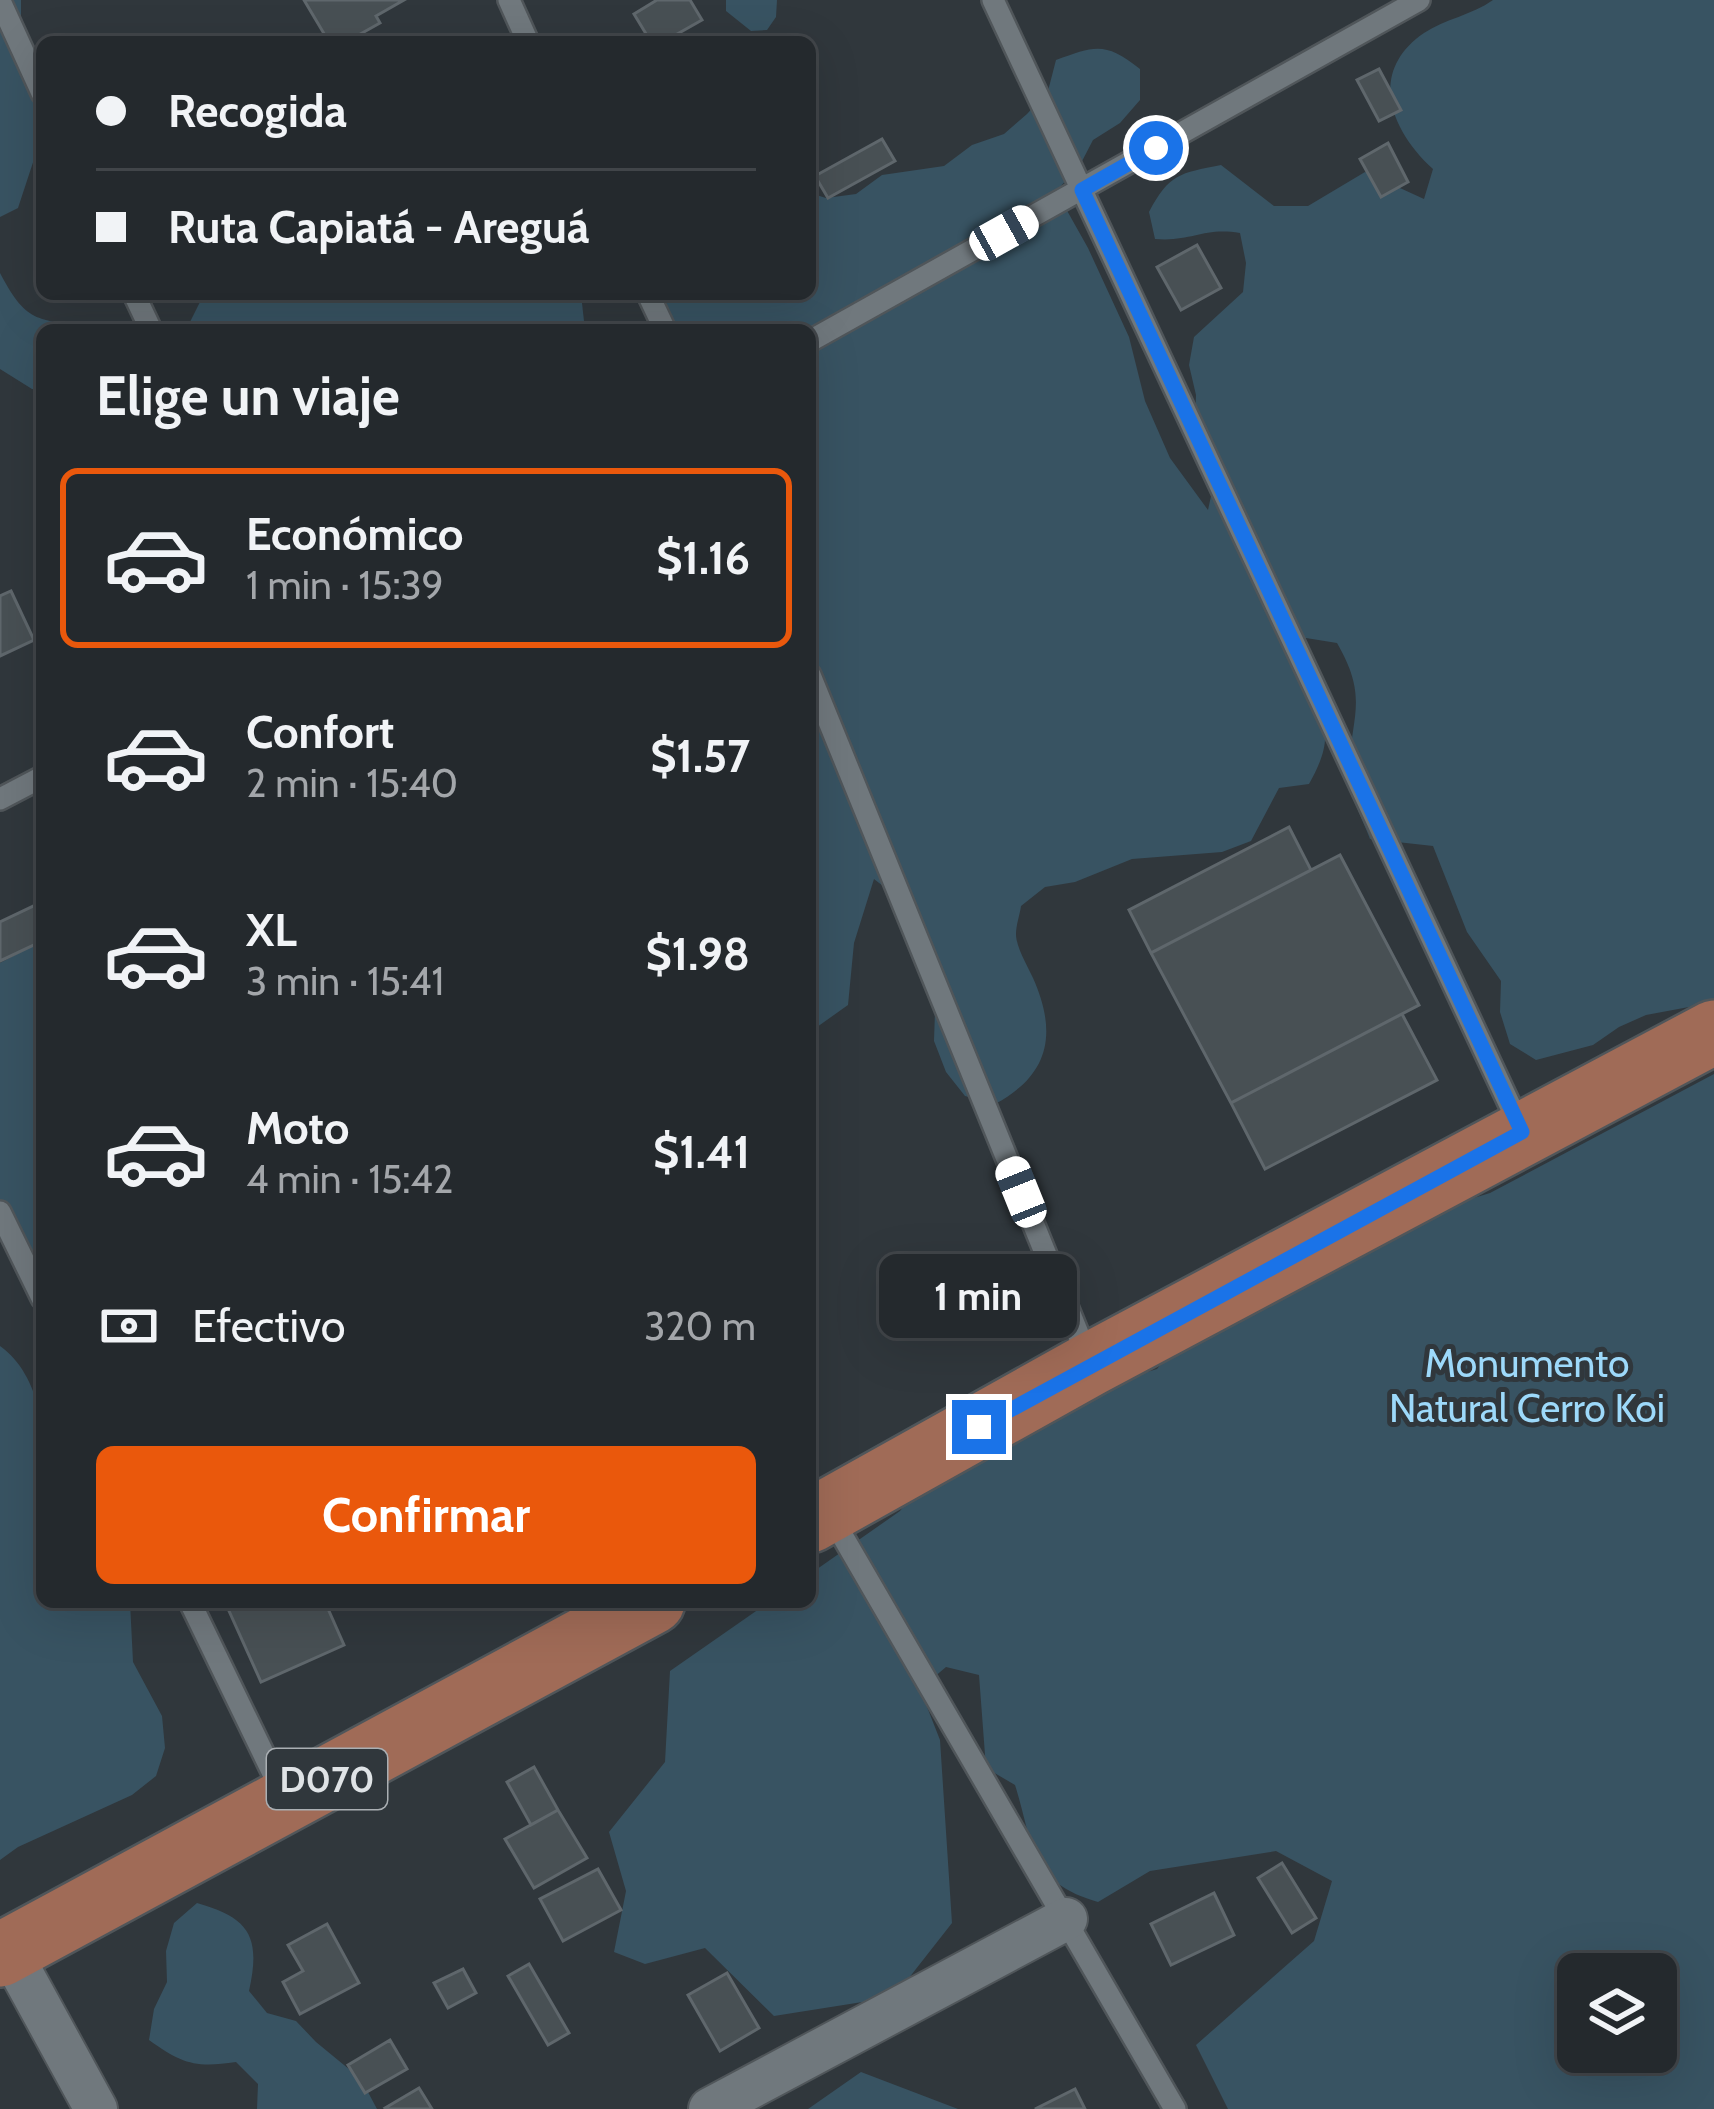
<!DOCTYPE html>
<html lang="es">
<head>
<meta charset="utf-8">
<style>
	body { margin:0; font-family:Cabin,sans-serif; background:#303539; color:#f1f3f6; height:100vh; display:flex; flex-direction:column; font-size:45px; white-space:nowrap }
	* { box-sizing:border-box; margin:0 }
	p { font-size:39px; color:#a3a6aa }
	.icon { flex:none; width:66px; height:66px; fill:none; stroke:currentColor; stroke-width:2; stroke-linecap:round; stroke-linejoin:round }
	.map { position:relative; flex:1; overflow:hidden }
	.drawer { position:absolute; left:36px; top:324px; width:780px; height:1284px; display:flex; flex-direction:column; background:#24292d; border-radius:18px; box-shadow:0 12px 48px #0002,0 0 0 3px #414549 }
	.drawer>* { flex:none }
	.guide { position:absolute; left:36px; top:36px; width:780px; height:264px; border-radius:18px; box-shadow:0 12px 48px #0002,0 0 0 3px #414549; display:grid; align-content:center; height:264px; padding:0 60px; background:#24292d }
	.tools { position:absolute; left:1557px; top:1953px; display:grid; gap:24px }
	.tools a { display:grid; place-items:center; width:120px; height:120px; border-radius:18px; background:#24292d; box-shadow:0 12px 48px #0002,0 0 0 3px #414549; font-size:60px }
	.end { position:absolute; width:54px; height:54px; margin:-27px; border:15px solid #1a73e8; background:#fff; box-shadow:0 0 0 6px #fff }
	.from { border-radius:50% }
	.bubble { position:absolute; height:84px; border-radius:18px; background:#24292d; box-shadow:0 12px 48px #0002,0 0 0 3px #414549; font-size:39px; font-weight:800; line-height:84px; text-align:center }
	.car { position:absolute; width:36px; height:72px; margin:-36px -18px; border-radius:15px; box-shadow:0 0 9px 3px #0007; background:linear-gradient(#fff 24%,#345 0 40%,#fff 0 76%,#345 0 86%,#fff 0) }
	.guide b { display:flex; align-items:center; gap:42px; height:114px; font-size:45px }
	.guide b+b { border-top:3px solid #414549 }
	.guide i { width:30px; height:30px; background:#f1f3f6 }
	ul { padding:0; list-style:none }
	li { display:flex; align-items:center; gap:36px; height:180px; margin:0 24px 18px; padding:0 36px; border:6px solid transparent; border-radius:18px }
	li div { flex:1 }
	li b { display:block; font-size:45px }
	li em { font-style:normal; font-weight:800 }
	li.active { border-color:#ea580c }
	li>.icon { width:108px; height:108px; stroke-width:1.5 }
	h2 { padding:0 60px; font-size:54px; line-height:144px }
	.pay { display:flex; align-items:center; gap:30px; height:132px; padding:0 60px; font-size:45px }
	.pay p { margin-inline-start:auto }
	.primary-button { display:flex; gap:24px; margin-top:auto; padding:24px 60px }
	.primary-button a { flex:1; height:138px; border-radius:18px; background:#ea580c; color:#fff; font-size:48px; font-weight:800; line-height:138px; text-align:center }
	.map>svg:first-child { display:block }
</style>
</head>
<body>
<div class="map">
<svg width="1714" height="2109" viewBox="0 0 1714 2109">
	<rect width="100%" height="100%" fill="#30373c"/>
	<path fill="#385362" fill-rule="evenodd" d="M0,0H21V62L42,110V135L18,208L0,217Z
		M726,0H777L776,17L767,30L751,31L726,11Z
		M1493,0H1714V998L1705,1004L1646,1015L1619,1027L1593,1045L1536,1060L1510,1044L1500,1012L1501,981L1467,932L1433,846L1370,839C1363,820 1349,795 1349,774C1350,716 1370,700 1337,643L1306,638L1291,667C1322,716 1340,729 1309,784L1279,788L1251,841L1222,852L1132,859L1075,882L1045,887L1021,906C1020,914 1016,925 1016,934C1016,947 1027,965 1033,978C1058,1034 1049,1075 995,1104L965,1096L946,1072L934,1041L936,981L897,897L874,879L854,943L848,1005L810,1032V487L813,484L810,466V330H674L668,323L666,294H810V193L826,198L856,194L882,175L944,166L972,145L1004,134L1027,114L1048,91L1056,60C1096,45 1106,42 1140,69V100L1120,123L1093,140L1079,167L1056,191L1088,248L1129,337L1145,401L1170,458L1208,510L1214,482L1195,426L1196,395L1189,365L1194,337L1243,292L1246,263L1240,233C1202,227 1193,242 1155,239L1149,212C1169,174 1180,173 1221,165L1274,206H1308L1365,172L1424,199L1433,169C1391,131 1367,72 1424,33C1445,19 1472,15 1493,0Z
		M0,273C29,328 38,316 93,330H42V390L32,389L0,369Z
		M204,294H581L585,330H186Z
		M42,941V1292L0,1215V963Z
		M1714,1074V2109H1228L1196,2045L1314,1941L1332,1881L1276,1851L1150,1871L1098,1902C1029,1882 1034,1846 1015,1785L986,1768L979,1675L946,1667L920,1689L940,1740L952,1923L894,1997L774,2016L705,1948L645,1964L614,1952L626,1891L609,1832L665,1762L670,1671L769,1602H810V1574L900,1511L937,1462L1035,1406L1157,1369L1235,1271L1490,1193ZM1578,1974H1656V2052H1578Z
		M0,1346C22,1362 31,1383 39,1408L42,1602H130L133,1662L162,1716L165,1748L156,1776L132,1795L18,1847L0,1860Z
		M197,1903C250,1918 261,1937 249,1991L267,2013L296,2021L316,2042L361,2079L377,2109H257L258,2084L236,2062C196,2068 182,2064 149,2040L154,2009L167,1982L166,1951L174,1923Z
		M861,2072L958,2109H808Z"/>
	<path fill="#485054" stroke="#5f676c" stroke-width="3" d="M304,0H404L376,16L380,23L346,42H329Z
		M657,0H690L702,20L663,42H651L634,14Z
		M1379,69L1401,110L1379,121L1357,80Z
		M882,139L895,161L828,198L815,176Z
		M1388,143L1408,182L1381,197L1360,159Z
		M1197,245L1221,288L1181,310L1157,267Z
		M11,591L34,640L0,656V596Z
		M1289,827L1311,870L1151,953L1129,910Z
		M1340,855L1419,1005L1231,1103L1151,953Z
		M42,902V941L0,961V922Z
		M1402,1014L1437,1080L1265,1169L1231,1103Z
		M225,1602H325L344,1645L261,1682Z
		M534,1767L558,1810L531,1825L507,1782Z
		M558,1810L587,1858L534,1888L505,1839Z
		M1282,1863L1316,1918L1292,1933L1258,1878Z
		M598,1869L621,1910L563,1941L540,1899Z
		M1214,1893L1234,1935L1171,1965L1151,1924Z
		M327,1924L359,1983L300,2014L283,1982L303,1971L288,1945Z
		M529,1964L569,2033L548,2045L508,1976Z
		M463,1969L476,1993L448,2008L434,1983Z
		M727,1973L759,2028L720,2051L688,1995Z
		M390,2040L407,2069L365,2093L348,2065Z
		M419,2088L432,2109H386L385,2108Z
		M1075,2089L1085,2109H1035Z"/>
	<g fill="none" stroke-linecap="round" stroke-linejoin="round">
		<defs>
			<path id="lane" d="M509,0L528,42
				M993,0L1522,1131
				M0,1L42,93
				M134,294L151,330
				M648,294L665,330
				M810,341L1419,0
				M810,675L1088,1358
				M0,799L42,777
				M0,1212L42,1298
				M832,1518L1175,2109
				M190,1602L284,1796"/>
			<path id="street" d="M9,1950L96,2109
				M710,2109L1066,1919"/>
			<path id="primary" d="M810,1521L1091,1364L1714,1032
				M0,1955L653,1602"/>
		</defs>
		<use href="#lane" stroke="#50565a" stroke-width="26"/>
		<use href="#street" stroke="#50565a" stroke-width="46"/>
		<use href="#primary" stroke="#50565a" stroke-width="68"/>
		<use href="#lane" stroke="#70787d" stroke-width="21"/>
		<use href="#street" stroke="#70787d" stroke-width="42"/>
		<use href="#primary" stroke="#a06b57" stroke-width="63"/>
	</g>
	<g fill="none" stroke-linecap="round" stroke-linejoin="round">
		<path stroke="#1a73e8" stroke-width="15" d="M979,1427L1522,1132L1082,190L1156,148"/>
	</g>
	<g text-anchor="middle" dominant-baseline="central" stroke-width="10" stroke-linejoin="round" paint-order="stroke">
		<rect fill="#30373c" stroke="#aaafb3" stroke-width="3" x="267" y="1749" width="120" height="60" rx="9"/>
		<g font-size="36" font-weight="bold" fill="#dfe3e6">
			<text x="327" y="1779">D070</text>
		</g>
		<g font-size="39" fill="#9dd9fa" stroke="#30373c">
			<text x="1527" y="1363">Monumento<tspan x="1527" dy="45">Natural Cerro Koi</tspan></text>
		</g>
	</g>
</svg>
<div class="tools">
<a><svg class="icon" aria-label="layers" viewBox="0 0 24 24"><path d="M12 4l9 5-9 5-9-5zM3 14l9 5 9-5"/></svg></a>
</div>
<i class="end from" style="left:1156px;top:148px"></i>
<i class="end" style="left:979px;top:1427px"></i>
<div class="bubble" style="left:879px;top:1254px;width:198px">1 min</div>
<i class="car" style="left:1004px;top:233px;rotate:61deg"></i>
<i class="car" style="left:1021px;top:1192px;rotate:338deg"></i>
<div class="guide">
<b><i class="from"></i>Recogida</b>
<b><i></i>Ruta Capiatá - Areguá</b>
</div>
<section class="drawer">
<h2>Elige un viaje</h2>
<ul>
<li class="active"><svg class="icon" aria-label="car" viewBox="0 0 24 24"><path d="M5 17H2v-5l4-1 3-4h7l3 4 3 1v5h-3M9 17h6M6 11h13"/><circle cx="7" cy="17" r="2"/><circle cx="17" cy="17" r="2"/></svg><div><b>Económico</b><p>1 min · 15:39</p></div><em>$1.16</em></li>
<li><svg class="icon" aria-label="car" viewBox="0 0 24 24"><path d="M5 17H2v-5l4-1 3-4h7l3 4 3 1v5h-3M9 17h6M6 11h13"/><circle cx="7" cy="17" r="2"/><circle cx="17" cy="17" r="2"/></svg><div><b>Confort</b><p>2 min · 15:40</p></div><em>$1.57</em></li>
<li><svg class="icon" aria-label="car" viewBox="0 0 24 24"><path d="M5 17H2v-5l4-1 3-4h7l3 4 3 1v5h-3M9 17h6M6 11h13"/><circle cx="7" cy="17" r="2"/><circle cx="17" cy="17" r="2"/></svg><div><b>XL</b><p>3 min · 15:41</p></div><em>$1.98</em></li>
<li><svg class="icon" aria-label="car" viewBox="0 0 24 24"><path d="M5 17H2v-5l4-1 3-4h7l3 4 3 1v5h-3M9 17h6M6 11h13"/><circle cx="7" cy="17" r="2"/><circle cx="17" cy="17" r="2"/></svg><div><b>Moto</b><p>4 min · 15:42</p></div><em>$1.41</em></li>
</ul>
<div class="pay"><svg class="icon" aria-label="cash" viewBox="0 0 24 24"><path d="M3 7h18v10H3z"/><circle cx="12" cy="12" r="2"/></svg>Efectivo<p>320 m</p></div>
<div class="primary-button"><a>Confirmar</a></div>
</section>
</div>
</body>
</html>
